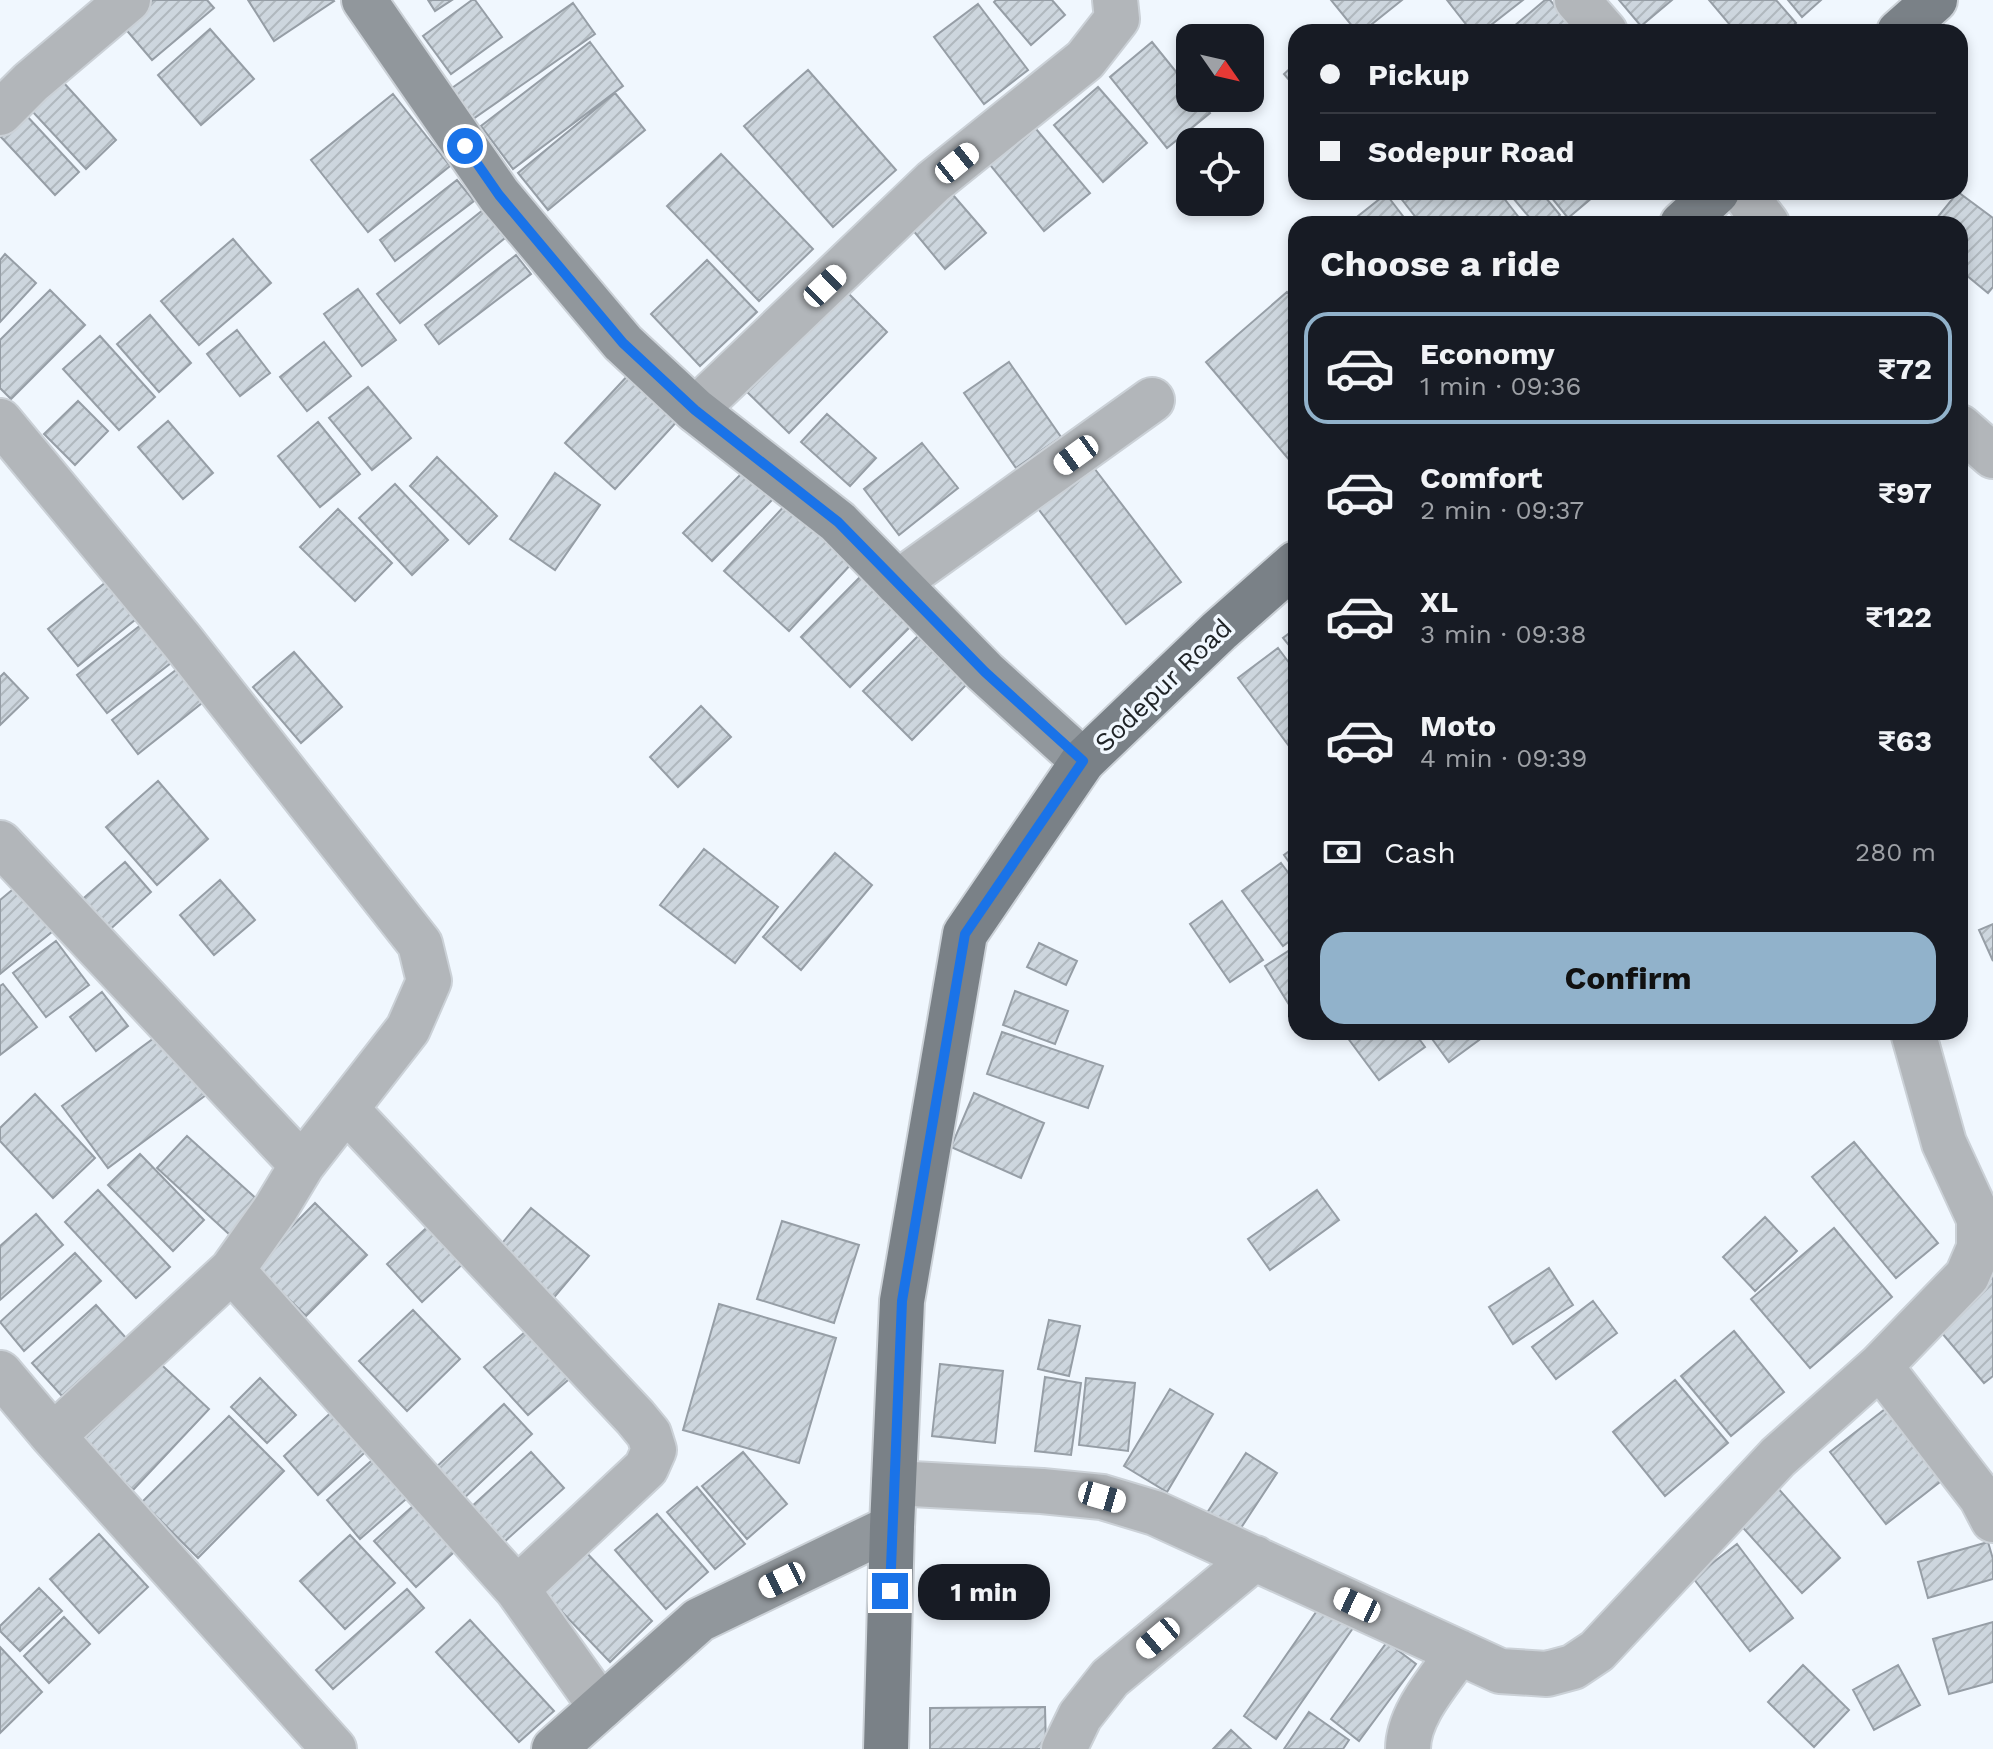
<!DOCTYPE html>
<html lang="en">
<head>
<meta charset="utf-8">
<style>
	body { margin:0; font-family:"Work Sans",sans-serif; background:#242831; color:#f1f3f6; height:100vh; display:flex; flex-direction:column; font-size:30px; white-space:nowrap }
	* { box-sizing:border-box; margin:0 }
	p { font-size:26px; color:#9ea1a6 }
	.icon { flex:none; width:44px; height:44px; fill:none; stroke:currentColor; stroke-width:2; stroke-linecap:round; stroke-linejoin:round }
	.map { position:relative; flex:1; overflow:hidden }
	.details { position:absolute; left:1288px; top:216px; width:680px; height:824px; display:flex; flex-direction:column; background:#171b24; border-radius:24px; box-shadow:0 4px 12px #0003 }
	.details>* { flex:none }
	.guide { position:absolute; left:1288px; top:24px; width:680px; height:176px; border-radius:24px; box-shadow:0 4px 12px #0003; display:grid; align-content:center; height:176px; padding:0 32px; background:#171b24 }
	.needle { width:52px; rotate:124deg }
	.controls { position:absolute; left:1176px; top:24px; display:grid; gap:16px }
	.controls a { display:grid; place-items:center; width:88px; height:88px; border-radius:16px; background:#171b24; box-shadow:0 4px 12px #0003; font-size:40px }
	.end { position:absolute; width:36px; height:36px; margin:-18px; border:10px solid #1a73e8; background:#fff; box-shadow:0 0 0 4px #fff }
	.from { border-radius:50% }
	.bubble { position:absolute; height:56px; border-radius:24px; background:#171b24; box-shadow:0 4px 12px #0003; font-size:26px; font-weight:700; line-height:56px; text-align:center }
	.car { position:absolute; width:24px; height:48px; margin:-24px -12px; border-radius:10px; box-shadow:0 0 6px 2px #0007; background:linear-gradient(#fff 24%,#345 0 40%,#fff 0 76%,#345 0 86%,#fff 0) }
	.guide b { display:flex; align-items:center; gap:28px; height:76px; font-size:30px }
	.guide b+b { border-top:2px solid #363941 }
	.guide i { width:20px; height:20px; background:#f1f3f6 }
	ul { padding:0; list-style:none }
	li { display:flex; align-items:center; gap:24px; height:112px; margin:0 16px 12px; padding:0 16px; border:4px solid transparent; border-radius:24px }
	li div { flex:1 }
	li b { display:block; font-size:30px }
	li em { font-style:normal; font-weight:700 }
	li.on { border-color:#91b2cb }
	li>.icon { width:72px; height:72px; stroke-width:1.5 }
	h2 { padding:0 32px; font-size:36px; line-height:96px }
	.pay { display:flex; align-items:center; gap:20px; height:88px; padding:0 32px; font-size:30px }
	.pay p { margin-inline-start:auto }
	.action { display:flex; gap:16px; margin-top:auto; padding:16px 32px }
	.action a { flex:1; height:92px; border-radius:24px; background:#91b2cb; color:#111; font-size:32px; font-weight:700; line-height:92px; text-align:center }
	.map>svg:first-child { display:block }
</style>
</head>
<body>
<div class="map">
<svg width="1993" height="1749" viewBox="0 0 1993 1749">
	<defs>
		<pattern id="building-hatch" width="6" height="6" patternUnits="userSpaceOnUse" patternTransform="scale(2)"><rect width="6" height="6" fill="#cdd6de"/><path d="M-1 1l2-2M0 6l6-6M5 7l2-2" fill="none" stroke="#b0b8be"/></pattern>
	</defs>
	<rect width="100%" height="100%" fill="#f0f7fe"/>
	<path fill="url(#building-hatch)" stroke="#969ea6" stroke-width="2" d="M153,0H207L214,8L152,60L123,26Z
		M248,0H333L334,1L274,41Z
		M428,0H452L435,11Z
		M472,0H475L502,37L451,74L423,36Z
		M996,0H1052L1065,15L1031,45L994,2Z
		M1331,0H1402L1362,32H1357Z
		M1447,0H1523L1482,32H1472Z
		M1545,0H1550L1577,32H1507Z
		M1619,0H1672L1641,26Z
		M1709,0H1776L1796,23L1786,32H1736Z
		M1788,0H1821L1802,17Z
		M573,3L595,34L473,119L452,88Z
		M978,4L1028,70L984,104L934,37Z
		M210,29L254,79L201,125L158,75Z
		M590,42L623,86L513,169L481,126Z
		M1152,42L1190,89V98H1198L1210,113L1167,148L1110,77Z
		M1296,63V88L1284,74Z
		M808,70L896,170L833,227L744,126Z
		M63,82L116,140L86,169L32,111Z
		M1098,87L1147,143L1103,182L1054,125Z
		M615,93L645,130L548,210L518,173Z
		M393,94L450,166L368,232L311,160Z
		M25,114L79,172L55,195L1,137Z
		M1031,123L1090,193L1044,231L986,160Z
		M721,154L813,249L759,301L667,206Z
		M457,180L474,201L395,261L380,240Z
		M947,188L986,233L945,269L907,223Z
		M1396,192H1499L1524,224H1421Z
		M1508,192H1541L1560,215L1550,224H1535Z
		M1547,192H1599L1568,218Z
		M1958,192L1993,218V287L1988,293L1960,270V224H1932Z
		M1386,194L1409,224H1348Z
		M483,210L505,238L400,323L377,294Z
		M233,239L271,283L199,345L161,301Z
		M5,254L36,283L0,322V260Z
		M516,255L531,274L439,344L425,325Z
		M707,260L757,312L700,366L651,314Z
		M840,285L887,332L789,433L741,386Z
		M358,289L396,340L362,366L324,314Z
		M50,290L85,325L11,399L0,388V340Z
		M1287,292L1296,302V457L1291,462L1206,362Z
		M150,315L191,363L159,392L117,344Z
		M237,330L270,373L240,396L207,354Z
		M100,336L155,397L119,430L63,369Z
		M324,342L351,376L307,411L280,377Z
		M1009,362L1061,437L1016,468L964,393Z
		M631,372L680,418L615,489L565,443Z
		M368,387L411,438L372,470L329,418Z
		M78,401L108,431L75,465L44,434Z
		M827,414L876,458L850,486L801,442Z
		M168,421L213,473L183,499L138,447Z
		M318,422L360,474L320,507L278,456Z
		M922,443L958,488L899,535L864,489Z
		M437,457L497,516L469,544L410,486Z
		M1088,460L1181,582L1126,624L1033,502Z
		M746,469L774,498L712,561L683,533Z
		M555,473L600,505L555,570L510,539Z
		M395,484L448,540L412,575L359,518Z
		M788,502L853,562L789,631L724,571Z
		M338,509L392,563L355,601L300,547Z
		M861,576L911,626L850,687L801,637Z
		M111,578L141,615L78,666L48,629Z
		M146,621L176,659L107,713L77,675Z
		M1296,628V654L1283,638Z
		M918,636L966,685L912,740L863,691Z
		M1278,648L1296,672V747L1292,750L1238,678Z
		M294,652L342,707L301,743L253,687Z
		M181,666L207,699L138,754L112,720Z
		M4,673L28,698L0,725V677Z
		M701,706L731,737L678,787L650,757Z
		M158,781L208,839L157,885L106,827Z
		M1296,846V872L1284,855Z
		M704,849L778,907L735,963L660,905Z
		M835,853L872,885L801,970L763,937Z
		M125,862L151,892L105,934L78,903Z
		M1281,863L1296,883V936L1283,946L1242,891Z
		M220,880L255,920L214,955L180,915Z
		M17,886L53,931L0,974V900Z
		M1222,901L1263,960L1230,982L1190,924Z
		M1993,924V961L1979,930Z
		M56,941L89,985L46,1017L13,973Z
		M1039,943L1077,961L1066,985L1027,967Z
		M1296,946V1009L1293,1011L1265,966Z
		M3,984L37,1027L0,1055V986Z
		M1015,991L1068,1011L1055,1044L1003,1025Z
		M102,992L128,1026L96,1051L70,1017Z
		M169,1027L214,1089L108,1168L62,1106Z
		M1002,1032L1103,1066L1088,1108L987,1074Z
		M1353,1032H1414L1425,1047L1379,1080L1347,1037Z
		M1427,1032H1490L1449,1062Z
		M974,1093L1044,1123L1021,1178L951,1147Z
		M35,1094L95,1158L53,1198L0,1141V1128Z
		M187,1136L260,1202L230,1235L157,1168Z
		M1854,1142L1938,1243L1896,1278L1812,1177Z
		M140,1154L204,1220L173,1251L108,1185Z
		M98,1190L170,1267L136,1298L65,1222Z
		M1317,1190L1339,1220L1270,1270L1248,1239Z
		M315,1203L367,1255L306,1316L254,1265Z
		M531,1208L589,1256L551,1301L494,1253Z
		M36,1214L63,1245L0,1300V1246Z
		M1765,1217L1797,1251L1755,1291L1723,1257Z
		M434,1221L469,1258L422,1302L387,1264Z
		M782,1221L859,1245L834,1323L757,1299Z
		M1834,1228L1892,1297L1810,1368L1751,1299Z
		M75,1253L101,1281L24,1351L0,1322Z
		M1549,1268L1573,1305L1513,1344L1489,1307Z
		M1993,1277V1376L1984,1383L1936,1326Z
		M1593,1301L1617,1333L1556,1379L1532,1347Z
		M719,1304L836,1338L799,1463L683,1430Z
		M96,1305L126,1338L62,1396L32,1363Z
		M413,1310L460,1359L407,1411L359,1361Z
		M1049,1320L1080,1326L1069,1376L1038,1369Z
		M532,1326L575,1374L528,1415L484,1367Z
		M1734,1331L1784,1392L1731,1436L1681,1376Z
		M152,1356L209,1409L133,1490L75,1437Z
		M940,1364L1003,1371L995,1443L932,1436Z
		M1045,1377L1081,1383L1071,1455L1035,1451Z
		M260,1378L296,1415L267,1443L231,1407Z
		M1086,1378L1135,1383L1128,1451L1079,1445Z
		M1675,1380L1728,1443L1665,1496L1613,1432Z
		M1170,1389L1213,1414L1167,1492L1124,1466Z
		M504,1404L532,1434L462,1500L433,1470Z
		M1889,1406L1945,1478L1886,1524L1830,1452Z
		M337,1407L372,1446L318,1495L284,1456Z
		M229,1416L284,1471L198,1558L142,1502Z
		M531,1452L564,1488L503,1543L470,1508Z
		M743,1452L787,1504L747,1539L702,1486Z
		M1246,1453L1277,1473L1235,1537L1205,1516Z
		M378,1455L412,1494L360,1539L327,1500Z
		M1775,1485L1840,1558L1802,1593L1736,1520Z
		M697,1487L745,1544L715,1569L667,1512Z
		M422,1498L463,1544L416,1587L374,1541Z
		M657,1514L708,1572L666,1609L615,1550Z
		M99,1534L148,1587L99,1633L50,1579Z
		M350,1535L395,1583L345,1629L300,1581Z
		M1988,1542L1993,1559V1579L1928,1598L1918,1562Z
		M1737,1544L1793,1618L1750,1651L1693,1578Z
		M581,1547L652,1621L610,1662L538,1587Z
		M39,1588L62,1611L20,1651L0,1631V1626Z
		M407,1589L424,1608L333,1689L316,1670Z
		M1321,1605L1353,1628L1276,1739L1244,1716Z
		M64,1617L90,1644L49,1683L24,1656Z
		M470,1620L554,1711L519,1742L436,1652Z
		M1993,1622V1682L1949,1694L1933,1639Z
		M1387,1642L1416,1664L1359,1741L1331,1719Z
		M0,1647L42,1692L0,1733Z
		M1803,1665L1849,1710L1814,1747L1768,1702Z
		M1898,1665L1920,1705L1874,1730L1853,1690Z
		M1045,1707L1046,1749H930V1708Z
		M1309,1712L1349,1740L1343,1749H1284Z
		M1231,1730L1251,1749H1213Z"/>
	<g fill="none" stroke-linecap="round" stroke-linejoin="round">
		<defs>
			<path id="street" d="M1577,0L1605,32
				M0,113L31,82L128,0
				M1743,192L1767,224
				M695,410L933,182L1085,60L1117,19L1115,0
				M0,421L182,641L420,944L429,981L408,1029L302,1165L276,1208L232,1270L517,1589L601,1707
				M1960,427L1993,456
				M897,583L1152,400
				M0,843L302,1165
				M346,1109L635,1417L649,1434L654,1450L646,1468L517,1589
				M1880,1366L1967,1276L1979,1248V1219L1944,1143L1913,1032
				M0,1373L53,1436L334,1749
				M53,1436L232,1270
				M894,1483L1042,1491L1102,1497L1155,1513L1500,1671L1547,1674L1573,1667L1597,1651L1778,1457L1880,1366L1981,1497L1993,1520
				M1064,1749L1080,1716L1110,1678L1255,1558
				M1408,1749C1408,1714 1440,1680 1459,1652"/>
			<path id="secondary" d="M364,0L499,195L623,343L695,410L838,522L985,672L1083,761
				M554,1749L699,1620L892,1527"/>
			<path id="primary" d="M1899,32L1935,0
				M1682,224L1717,192
				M886,1749L892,1527L902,1301L965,934L1083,761L1219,631L1296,563"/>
		</defs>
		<use href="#street" stroke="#cbd1d7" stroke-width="48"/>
		<use href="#secondary" stroke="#cbd1d7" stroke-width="48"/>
		<use href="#primary" stroke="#cbd1d7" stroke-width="48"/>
		<use href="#street" stroke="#b2b6ba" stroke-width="44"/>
		<use href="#secondary" stroke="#91979c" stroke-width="44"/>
		<use href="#primary" stroke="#7a8187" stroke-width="44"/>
	</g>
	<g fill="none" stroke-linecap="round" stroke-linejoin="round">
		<path stroke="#1a73e8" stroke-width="10" d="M465,146L499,195L623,343L695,410L838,522L985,672L1083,761L965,934L902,1301L890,1591"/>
	</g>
	<g text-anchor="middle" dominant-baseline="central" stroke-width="7" stroke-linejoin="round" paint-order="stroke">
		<g font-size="26" fill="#202427" stroke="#f0f7fe">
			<text transform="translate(1163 685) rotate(-44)">Sodepur Road</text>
		</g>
	</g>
</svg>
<div class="controls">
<a><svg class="needle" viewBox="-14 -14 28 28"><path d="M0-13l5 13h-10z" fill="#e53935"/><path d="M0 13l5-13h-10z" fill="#9ea1a6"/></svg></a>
<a><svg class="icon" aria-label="locate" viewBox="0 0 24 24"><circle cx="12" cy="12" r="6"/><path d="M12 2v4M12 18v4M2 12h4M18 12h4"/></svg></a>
</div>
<i class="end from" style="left:465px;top:146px"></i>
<i class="end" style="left:890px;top:1591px"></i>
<div class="bubble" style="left:918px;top:1564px;width:132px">1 min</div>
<i class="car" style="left:957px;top:163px;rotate:51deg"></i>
<i class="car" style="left:825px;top:286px;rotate:46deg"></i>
<i class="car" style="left:1076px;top:455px;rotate:234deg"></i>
<i class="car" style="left:1102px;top:1497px;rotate:106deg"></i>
<i class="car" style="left:782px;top:1580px;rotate:244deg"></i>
<i class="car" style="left:1357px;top:1605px;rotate:295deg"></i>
<i class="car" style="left:1158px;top:1638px;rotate:230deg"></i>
<div class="guide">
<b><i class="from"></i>Pickup</b>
<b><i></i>Sodepur Road</b>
</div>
<section class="details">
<h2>Choose a ride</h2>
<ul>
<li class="on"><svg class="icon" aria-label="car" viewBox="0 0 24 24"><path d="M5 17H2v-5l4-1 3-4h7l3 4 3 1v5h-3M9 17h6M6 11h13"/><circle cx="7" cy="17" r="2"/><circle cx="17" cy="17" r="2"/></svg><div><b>Economy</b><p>1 min · 09:36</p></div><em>₹72</em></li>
<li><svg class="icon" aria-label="car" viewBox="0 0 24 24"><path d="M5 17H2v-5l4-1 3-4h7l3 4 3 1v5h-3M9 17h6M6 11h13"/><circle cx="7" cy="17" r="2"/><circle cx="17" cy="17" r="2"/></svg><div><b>Comfort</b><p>2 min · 09:37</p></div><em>₹97</em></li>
<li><svg class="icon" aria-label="car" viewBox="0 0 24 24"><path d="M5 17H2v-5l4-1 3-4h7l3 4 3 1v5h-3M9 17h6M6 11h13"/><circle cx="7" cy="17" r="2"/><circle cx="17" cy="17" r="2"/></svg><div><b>XL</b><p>3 min · 09:38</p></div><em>₹122</em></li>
<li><svg class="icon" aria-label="car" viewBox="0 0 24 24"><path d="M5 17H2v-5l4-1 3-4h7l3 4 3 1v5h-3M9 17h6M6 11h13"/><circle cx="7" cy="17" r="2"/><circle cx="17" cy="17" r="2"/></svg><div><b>Moto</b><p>4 min · 09:39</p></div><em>₹63</em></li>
</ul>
<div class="pay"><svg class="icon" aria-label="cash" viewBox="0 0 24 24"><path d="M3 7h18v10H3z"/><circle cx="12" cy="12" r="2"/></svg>Cash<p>280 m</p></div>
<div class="action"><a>Confirm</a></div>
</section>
</div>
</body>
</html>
